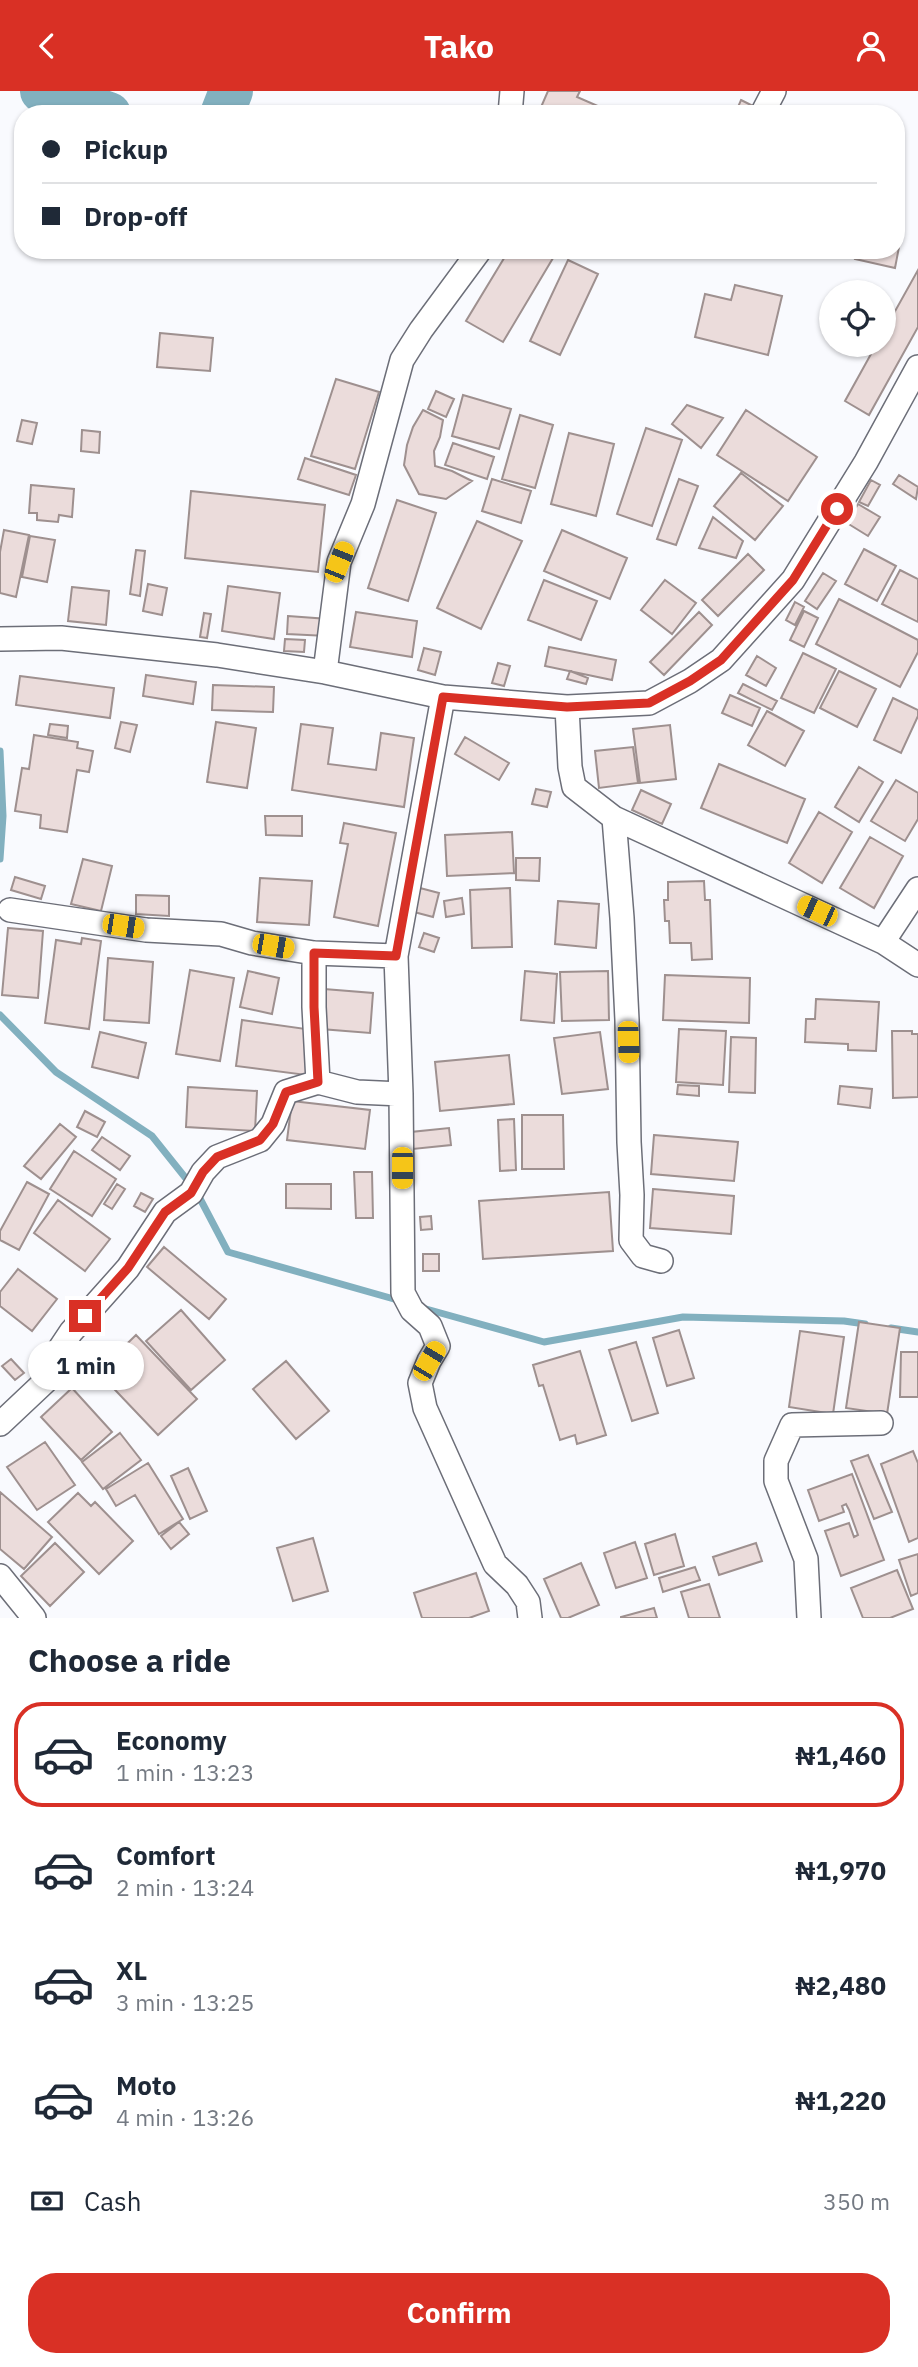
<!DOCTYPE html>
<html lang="en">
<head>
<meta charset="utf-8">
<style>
	body { margin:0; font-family:"IBM Plex Sans",sans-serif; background:#f2f2f3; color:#1f2937; height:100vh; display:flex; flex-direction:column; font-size:26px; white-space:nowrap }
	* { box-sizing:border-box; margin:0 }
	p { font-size:23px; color:#747a83 }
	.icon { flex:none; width:38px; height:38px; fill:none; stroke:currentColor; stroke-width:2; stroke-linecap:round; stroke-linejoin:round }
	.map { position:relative; height:1527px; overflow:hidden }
	.drawer { display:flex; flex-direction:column; background:#fff; flex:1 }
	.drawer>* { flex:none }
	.guide { position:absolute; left:14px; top:14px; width:891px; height:154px; border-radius:28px; box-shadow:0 2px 5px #0004; display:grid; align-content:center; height:154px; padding:0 28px; background:#fff }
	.buttons { position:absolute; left:819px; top:189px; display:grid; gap:14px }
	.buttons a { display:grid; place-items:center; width:77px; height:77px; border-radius:50%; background:#fff; box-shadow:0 2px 5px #0004; font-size:35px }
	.end { position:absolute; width:32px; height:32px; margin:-16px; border:9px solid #d93025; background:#fff; box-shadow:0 0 0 4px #fff }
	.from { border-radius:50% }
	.bubble { position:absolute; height:49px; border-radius:24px; background:#fff; box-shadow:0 2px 5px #0004; font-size:23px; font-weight:700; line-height:49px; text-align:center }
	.car { position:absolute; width:21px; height:42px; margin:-21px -10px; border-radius:9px; box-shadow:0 0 5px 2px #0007; background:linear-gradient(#f5c518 24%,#345 0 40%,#f5c518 0 76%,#345 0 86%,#f5c518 0) }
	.guide b { display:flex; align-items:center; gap:24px; height:66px; font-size:26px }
	.guide b+b { border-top:2px solid #e0e1e3 }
	.guide i { width:18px; height:18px; background:#1f2937 }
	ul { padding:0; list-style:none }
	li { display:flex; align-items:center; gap:21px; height:105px; margin:0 14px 10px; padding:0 14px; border:4px solid transparent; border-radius:28px }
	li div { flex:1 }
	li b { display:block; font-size:26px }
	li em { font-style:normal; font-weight:700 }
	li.on { border-color:#d93025 }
	li>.icon { width:63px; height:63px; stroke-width:1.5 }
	h2 { padding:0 28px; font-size:32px; line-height:84px }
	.pay { display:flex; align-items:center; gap:18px; height:77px; padding:0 28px; font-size:26px }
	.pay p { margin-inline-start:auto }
	.button { display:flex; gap:14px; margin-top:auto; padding:14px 28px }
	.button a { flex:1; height:80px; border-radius:28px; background:#d93025; color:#fff; font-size:28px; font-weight:700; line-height:80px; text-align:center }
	header { display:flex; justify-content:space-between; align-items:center; height:91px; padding:0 28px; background:#d93025; color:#fff; font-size:32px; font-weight:700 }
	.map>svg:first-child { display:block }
</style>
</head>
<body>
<header><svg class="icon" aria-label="back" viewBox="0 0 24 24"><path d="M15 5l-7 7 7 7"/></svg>Tako<svg class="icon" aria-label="person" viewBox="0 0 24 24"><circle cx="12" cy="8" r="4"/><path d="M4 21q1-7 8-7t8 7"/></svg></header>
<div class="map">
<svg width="918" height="1527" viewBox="0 0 918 1527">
	<rect width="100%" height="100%" fill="#f9fafe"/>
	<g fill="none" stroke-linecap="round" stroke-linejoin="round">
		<path stroke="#82b0bf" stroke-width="7" d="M0,660L3,725L0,768
			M0,924L56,981L152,1045L196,1100L228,1161L401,1210
			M419,1216L544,1251L683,1226L844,1230L865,1233
			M891,1237L918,1241"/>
		<path stroke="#82b0bf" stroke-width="44" d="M42,0L109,23
			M222,23L231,0"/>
	</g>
	<path fill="#ebdcdb" stroke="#9e908f" stroke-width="2" d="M548,0H580L577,6L616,23H538Z
		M741,9L757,17L754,23H735Z
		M896,156H899L895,177L855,168L857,159H896Z
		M509,159H540L553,167L503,251L466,230Z
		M568,169L598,183L560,264L530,250Z
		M918,179V236L869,324L845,310L876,254H884V240Z
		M735,194L782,205L768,264L695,246L705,203L731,209Z
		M160,242L213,247L210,280L157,276Z
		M336,288L379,301L355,378L311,365Z
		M436,300L454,308L446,326L428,318Z
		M463,304L511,318L499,358L452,345Z
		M687,314L723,327L701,357L672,333Z
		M423,319L443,329L440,346L434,360L435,375L452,380L472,390L446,408L419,403L404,374L407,354L413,336Z
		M746,319L817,366L788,410L717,364Z
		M520,324L553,334L535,397L502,388Z
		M22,329L37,332L32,353L17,350Z
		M646,337L682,349L652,435L617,423Z
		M82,339L100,341L99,362L81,360Z
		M569,342L614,353L596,425L551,413Z
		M453,352L494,366L487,388L445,374Z
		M305,367L356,384L349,404L298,388Z
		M741,382L783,415L755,449L714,415Z
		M899,384L918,396L916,408L893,393Z
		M492,388L531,400L521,432L482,420Z
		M679,388L698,395L676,454L657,448Z
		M871,389L880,394L868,415L859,411Z
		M31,394L74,398L72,426L59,424L58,431L37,429V422H29Z
		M191,400L325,414L318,481L185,467Z
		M397,409L436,422L408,510L368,497Z
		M858,413L880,426L868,445L847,432Z
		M713,426L743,450L736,467L699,457Z
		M477,430L522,450L481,538L437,517Z
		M4,439L29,444L16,506L0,502V461Z
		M562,439L627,467L610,508L544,480Z
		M30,445L55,449L47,491L22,486Z
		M864,458L896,475L877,510L845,493Z
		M136,459L145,460L140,505L130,503Z
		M748,463L764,479L718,525L702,509Z
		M900,479L918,488V531L882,513Z
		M823,482L836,490L817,518L805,510Z
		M544,489L597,510L581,549L528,529Z
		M665,489L696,512L672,543L641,519Z
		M148,493L167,497L162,524L143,520Z
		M228,495L280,502L274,548L222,540Z
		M72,496L109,500L106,534L68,530Z
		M839,508L918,549V561L900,596L816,553Z
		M795,511L804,516L795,534L786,529Z
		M804,520L818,527L804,556L790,549Z
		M356,521L417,530L412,566L350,556Z
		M699,521L712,534L664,584L650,571Z
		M204,522L211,523L207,547L200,546Z
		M288,525L328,528L327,545L287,543Z
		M285,548L305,549L304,561L284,560Z
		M549,556L616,569L612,589L545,575Z
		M424,557L441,561L435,584L418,579Z
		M803,562L836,578L814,622L781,607Z
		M757,565L776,577L766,595L746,584Z
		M498,572L510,575L504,595L492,592Z
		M570,580L588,587L586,593L567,588Z
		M839,580L876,598L857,636L820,617Z
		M146,584L196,591L193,613L143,605Z
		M20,585L114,597L110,627L16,614Z
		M743,593L777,610L772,619L738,602Z
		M213,594L274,596L273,621L212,619Z
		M730,604L760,617L752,635L722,622Z
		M893,607L918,619V625L901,662L874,649Z
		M767,620L804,640L785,675L748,654Z
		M121,631L137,634L130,661L115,657Z
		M216,631L256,637L247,697L207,691Z
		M50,633L68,635L67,647L48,644Z
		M301,633L333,637L328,673L376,679L381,642L414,647L404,716L292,699Z
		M670,634L676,688L640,692L633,638Z
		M34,644L78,651L77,657L93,660L89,681L77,679L67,741L40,737L41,724L15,720L22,677L29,678Z
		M465,646L509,672L499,689L455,663Z
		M633,656L638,692L599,697L595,660Z
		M719,673L805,708L787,752L701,717Z
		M859,676L883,691L859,731L835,716Z
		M896,689L918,702V728L905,750L871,730Z
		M536,698L551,701L547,716L532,713Z
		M641,699L671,713L662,733L632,719Z
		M819,721L852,741L822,792L789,772Z
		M265,725H302V745L266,744Z
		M344,732L396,742L378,835L334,826L348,753L340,752Z
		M512,741L514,782L447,785L445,744Z
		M870,746L903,765L874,817L840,797Z
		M516,767H540L539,790L516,789Z
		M83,768L112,775L101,820L71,813Z
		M15,786L45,795L41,808L11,799Z
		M260,787L312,790L309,834L257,831Z
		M704,790L705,809H710L712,868L692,869L691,852H670L669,830H665L664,809H668V791Z
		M420,797L439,802L433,826L414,821Z
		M510,797L512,856L472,857L470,799Z
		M136,804L169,805V825L136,823Z
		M462,807L464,823L446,826L444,810Z
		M558,810L599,813L596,857L555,853Z
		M8,837L43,840L38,907L2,904Z
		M424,842L439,847L434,861L419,856Z
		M82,847L101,850L89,938L45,932L56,849L81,853Z
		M108,867L153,871L149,932L104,929Z
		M190,879L234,887L220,970L176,963Z
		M248,880L279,887L272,923L240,916Z
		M525,880L557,883L554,932L521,929Z
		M608,880L609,929L562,930L560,881Z
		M665,884L750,887L749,932L663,929Z
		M324,898L373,902L370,942L321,938Z
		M816,908L879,911L876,960L848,959V953L805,951L806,928H815Z
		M242,929L313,939L306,984L236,975Z
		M679,938L726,940L723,994L676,991Z
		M892,940H912V943H918V1006L893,1007Z
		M100,941L146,952L138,987L92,976Z
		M600,941L608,998L562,1003L554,947Z
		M731,946L756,947L755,1002L729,1001Z
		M509,964L514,1013L440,1020L435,971Z
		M678,994L699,995V1005L677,1003Z
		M840,995L872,998L870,1017L838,1013Z
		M188,996L257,1000L255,1040L186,1036Z
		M292,1010L370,1019L365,1058L287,1049Z
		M85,1020L105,1031L97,1046L77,1036Z
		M522,1024H563L564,1078H522Z
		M514,1028L516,1079L500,1080L498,1029Z
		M60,1033L76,1046L41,1088L24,1075Z
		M449,1037L451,1054L413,1058L411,1041Z
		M654,1044L738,1051L734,1090L651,1083Z
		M102,1046L130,1065L120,1079L92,1059Z
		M74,1060L116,1088L92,1125L50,1098Z
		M354,1081H372L373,1127H356Z
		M27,1091L49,1103L19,1159L0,1149V1140Z
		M117,1093L125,1098L112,1118L104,1113Z
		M286,1093H331V1118L286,1117Z
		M653,1098L734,1105L731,1143L650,1137Z
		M609,1101L613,1160L483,1168L479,1110Z
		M141,1102L153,1108L145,1121L134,1115Z
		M58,1109L110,1148L85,1180L34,1142Z
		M431,1125L432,1138L421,1139L420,1126Z
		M164,1156L226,1208L209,1228L147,1176Z
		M423,1163H439V1180H423Z
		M18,1178L57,1208L32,1240L0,1215V1201Z
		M181,1219L225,1269L191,1299L146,1250Z
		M859,1231L900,1237L887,1323L846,1317Z
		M679,1239L694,1287L667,1295L653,1247Z
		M800,1240L844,1246L833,1323L789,1316Z
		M136,1244L197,1308L158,1344L98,1281Z
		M636,1251L658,1322L632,1330L609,1259Z
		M580,1260L606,1344L577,1353L575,1344L560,1349L543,1294L539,1295L533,1274Z
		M901,1261H918V1306H900Z
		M71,1266L88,1284L76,1294L60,1276Z
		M11,1268L24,1282L15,1289L2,1275Z
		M286,1270L329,1320L296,1348L253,1298Z
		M72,1297L112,1341L81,1369L41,1326Z
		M120,1342L141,1369L103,1398L82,1371Z
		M45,1351L75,1394L37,1419L7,1376Z
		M913,1360L918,1372V1447L909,1451L881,1373Z
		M868,1364L892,1421L874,1428L851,1370Z
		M148,1372L183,1428L159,1443L135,1404L116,1415L106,1398Z
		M188,1377L207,1420L190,1428L171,1385Z
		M852,1383L884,1469L841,1485L825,1440L849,1432L854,1446L858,1444L849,1419L846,1413L842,1415L844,1421L819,1430L808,1399Z
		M0,1401L52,1446L24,1478L0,1458Z
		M78,1402L91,1415L95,1411L133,1450L99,1483L48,1431Z
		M179,1431L189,1443L171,1458L161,1445Z
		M675,1443L684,1475L654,1484L645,1453Z
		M313,1447L328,1500L293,1510L277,1457Z
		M635,1451L647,1487L616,1497L604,1462Z
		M55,1452L84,1481L50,1515L21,1485Z
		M756,1452L762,1470L719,1484L713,1466Z
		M918,1463V1502L911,1505L899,1469Z
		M581,1472L599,1514L568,1527H561L544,1488Z
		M695,1476L700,1489L663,1501L659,1487Z
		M897,1479L913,1518L890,1527H863L851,1497Z
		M476,1482L489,1520L469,1527H422L414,1502Z
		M709,1493L720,1527H689L681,1501Z
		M654,1517L657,1527H621V1526Z"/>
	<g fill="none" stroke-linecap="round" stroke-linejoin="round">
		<defs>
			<path id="minor" d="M510,23L512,0
				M762,23L774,0
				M0,548L61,547L217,564L325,581L443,606L567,616L649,612L690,590L721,569L793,489L866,371L918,276
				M325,581L339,471L363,413L402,269L421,239L480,159
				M443,606L396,865L401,1003L403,1202L412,1219L430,1235L438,1255L429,1270L420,1292L425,1317L495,1473L517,1494L528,1511L530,1527
				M567,616L570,676L574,696L614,727L883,851L918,874
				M614,727L622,827L627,929L629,1051L632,1104L631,1149L643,1165L661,1170
				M10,819L146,839L221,843L252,852L314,862L396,865
				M883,851L918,798
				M314,862V916L318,991
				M0,1333L50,1286L59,1259L71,1241L128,1177L165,1121L191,1102L203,1081L217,1066L260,1049L273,1033L286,1001L318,991L357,1001L401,1003
				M0,1485L34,1527
				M809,1527L806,1468L776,1390V1370L792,1334L881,1332"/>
		</defs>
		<use href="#minor" stroke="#6c6e78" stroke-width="26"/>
		<use href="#minor" stroke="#fff" stroke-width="23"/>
	</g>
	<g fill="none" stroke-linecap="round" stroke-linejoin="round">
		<path stroke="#d93025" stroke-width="9" d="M85,1225L128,1177L165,1121L191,1102L203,1081L217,1066L260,1049L273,1033L286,1001L318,991L314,916V862L396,865L443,606L567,616L649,612L690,590L721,569L793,489L837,418"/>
	</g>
</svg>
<div class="buttons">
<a><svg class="icon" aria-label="locate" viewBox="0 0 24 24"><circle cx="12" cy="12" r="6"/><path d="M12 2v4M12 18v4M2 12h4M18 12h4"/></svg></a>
</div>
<i class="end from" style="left:837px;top:418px"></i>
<i class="end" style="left:85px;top:1225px"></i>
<div class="bubble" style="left:28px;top:1250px;width:116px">1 min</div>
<i class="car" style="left:339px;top:471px;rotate:22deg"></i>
<i class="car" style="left:817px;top:820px;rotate:295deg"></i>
<i class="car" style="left:123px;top:835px;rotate:99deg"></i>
<i class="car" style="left:273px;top:855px;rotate:100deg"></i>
<i class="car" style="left:628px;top:951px;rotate:178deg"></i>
<i class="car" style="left:402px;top:1077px;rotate:180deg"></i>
<i class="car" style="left:429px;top:1270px;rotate:31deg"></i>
<div class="guide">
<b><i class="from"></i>Pickup</b>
<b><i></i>Drop-off</b>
</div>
</div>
<section class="drawer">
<h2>Choose a ride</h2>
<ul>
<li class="on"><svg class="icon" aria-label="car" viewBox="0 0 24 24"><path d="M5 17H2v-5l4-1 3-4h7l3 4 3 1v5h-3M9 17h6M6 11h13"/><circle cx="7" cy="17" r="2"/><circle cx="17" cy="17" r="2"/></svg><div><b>Economy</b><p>1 min · 13:23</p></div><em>₦1,460</em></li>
<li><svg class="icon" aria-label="car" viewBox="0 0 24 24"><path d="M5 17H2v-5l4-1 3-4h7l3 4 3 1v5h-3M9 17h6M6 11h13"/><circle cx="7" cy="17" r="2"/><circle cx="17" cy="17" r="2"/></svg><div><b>Comfort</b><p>2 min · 13:24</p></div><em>₦1,970</em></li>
<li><svg class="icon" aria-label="car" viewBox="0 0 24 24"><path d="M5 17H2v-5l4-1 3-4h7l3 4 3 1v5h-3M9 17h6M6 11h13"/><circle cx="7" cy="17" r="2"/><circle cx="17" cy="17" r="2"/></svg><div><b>XL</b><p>3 min · 13:25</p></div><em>₦2,480</em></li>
<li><svg class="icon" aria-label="car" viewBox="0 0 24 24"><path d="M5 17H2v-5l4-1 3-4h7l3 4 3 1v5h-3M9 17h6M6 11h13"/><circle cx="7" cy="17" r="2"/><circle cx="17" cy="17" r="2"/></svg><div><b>Moto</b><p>4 min · 13:26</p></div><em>₦1,220</em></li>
</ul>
<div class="pay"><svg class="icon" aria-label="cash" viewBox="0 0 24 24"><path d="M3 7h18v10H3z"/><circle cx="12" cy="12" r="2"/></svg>Cash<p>350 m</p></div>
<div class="button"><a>Confirm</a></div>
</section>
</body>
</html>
